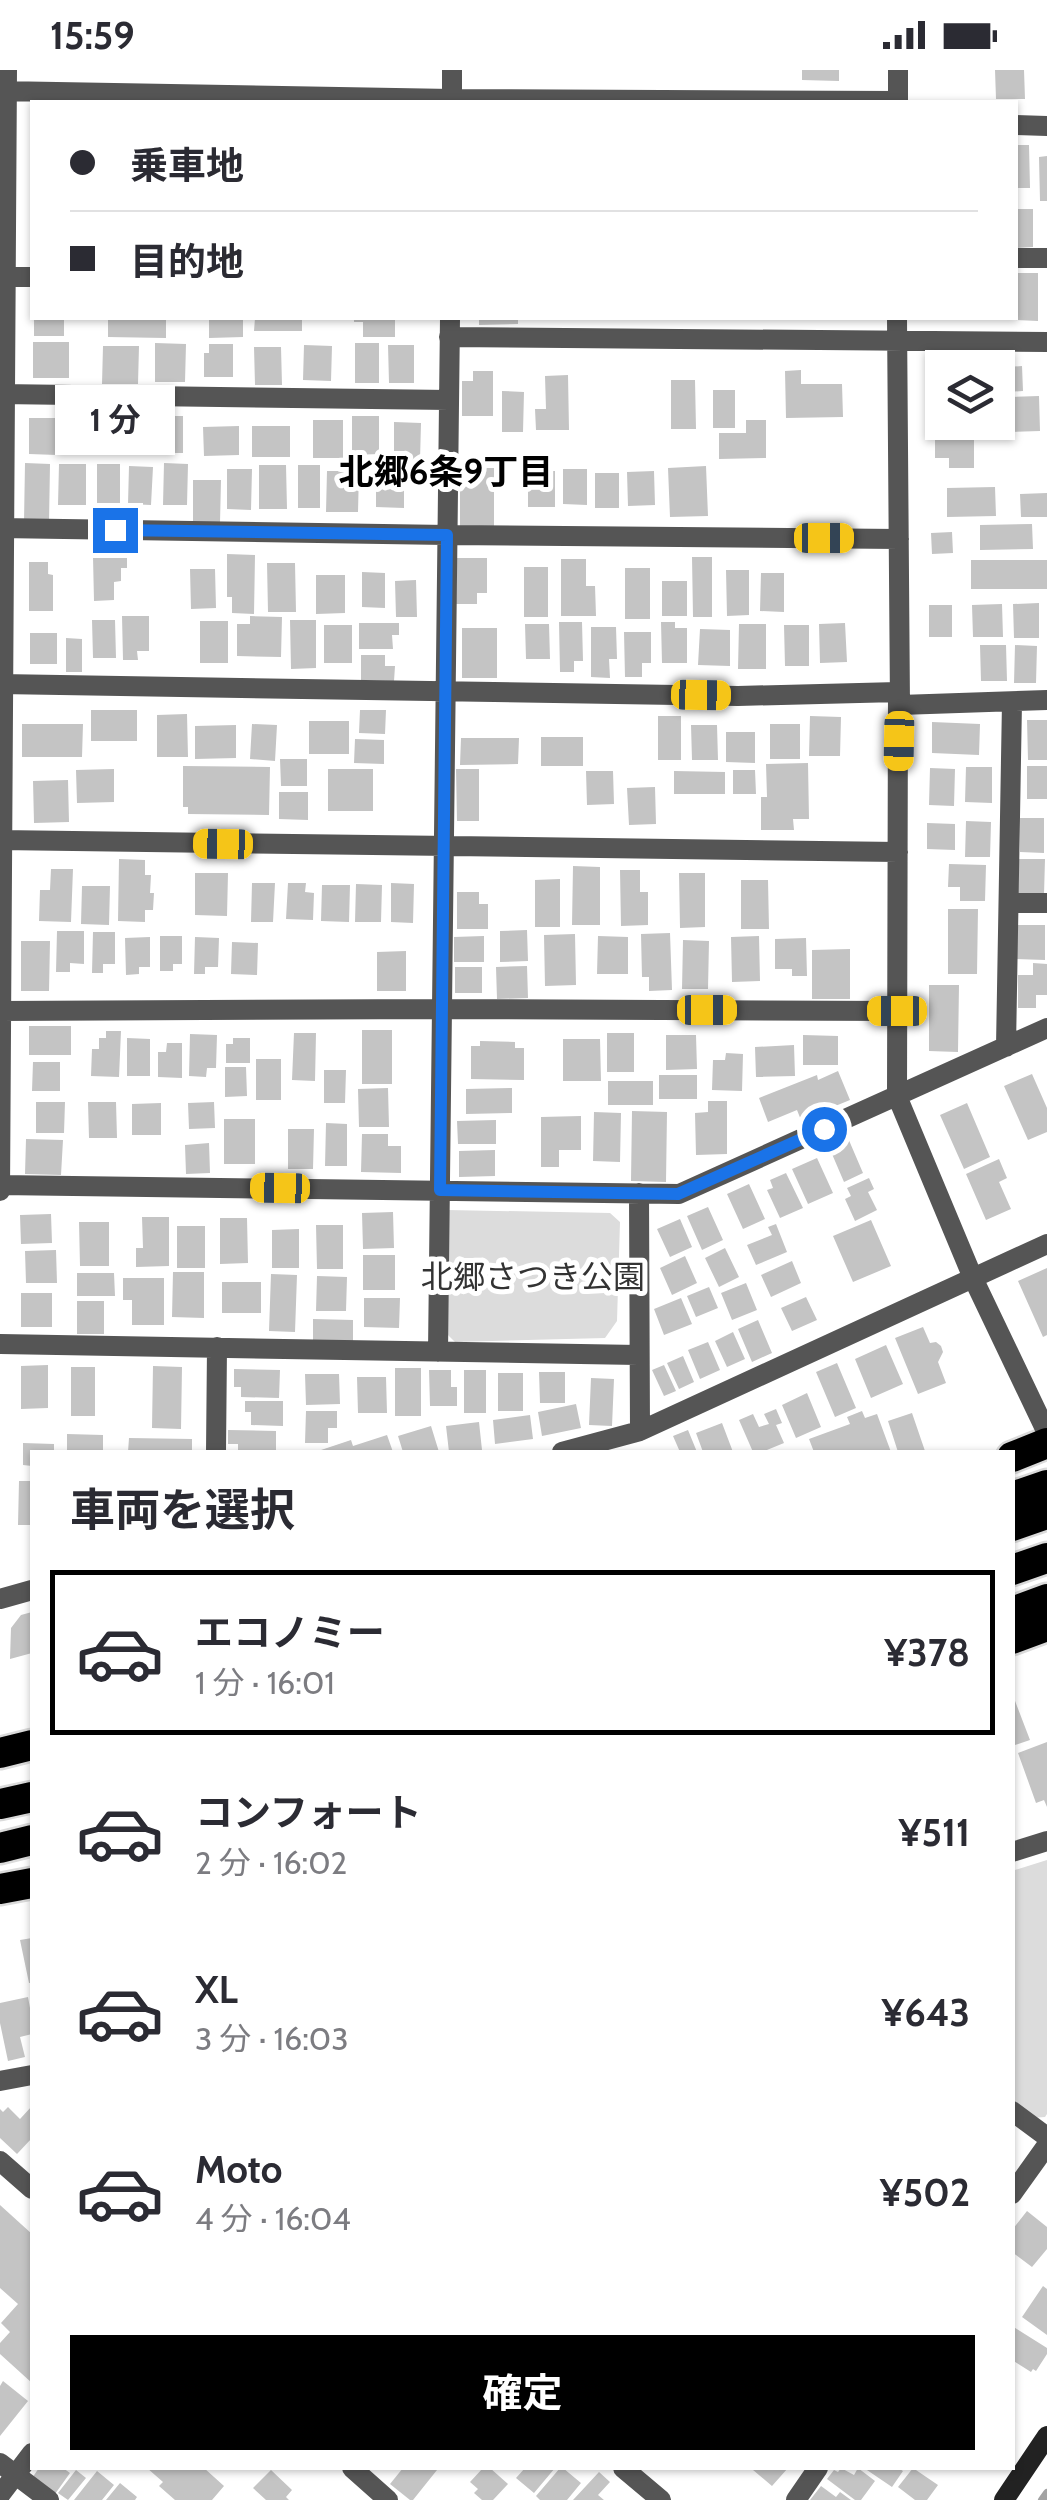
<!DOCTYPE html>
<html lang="ja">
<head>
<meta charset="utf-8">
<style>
	body { margin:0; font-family:Cabin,"Noto Sans JP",sans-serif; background:#f2f2f3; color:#2b2b33; height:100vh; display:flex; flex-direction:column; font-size:38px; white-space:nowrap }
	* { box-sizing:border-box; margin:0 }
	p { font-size:32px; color:#7c7c81 }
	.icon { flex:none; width:55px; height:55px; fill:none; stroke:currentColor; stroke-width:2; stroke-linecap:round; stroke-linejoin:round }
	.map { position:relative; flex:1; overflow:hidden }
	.details { position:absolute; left:30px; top:1380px; width:985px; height:1020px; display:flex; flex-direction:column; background:#fff; border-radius:0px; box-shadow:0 2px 8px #0004 }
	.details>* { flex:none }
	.top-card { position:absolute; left:30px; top:30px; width:988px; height:220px; border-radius:0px; box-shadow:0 2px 8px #0004; display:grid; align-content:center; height:220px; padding:0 40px; background:#fff }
	.buttons { position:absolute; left:925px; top:280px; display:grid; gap:20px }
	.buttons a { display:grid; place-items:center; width:90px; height:90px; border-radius:0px; background:#fff; box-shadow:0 2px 8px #0004; font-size:50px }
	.end { position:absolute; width:45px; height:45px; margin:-22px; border:12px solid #1a73e8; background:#fff; box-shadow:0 0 0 5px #fff }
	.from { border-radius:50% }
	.bubble { position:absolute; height:70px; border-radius:0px; background:#fff; box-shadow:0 2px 8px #0004; font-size:32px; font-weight:700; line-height:70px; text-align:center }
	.car { position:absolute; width:30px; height:60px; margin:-30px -15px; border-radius:12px; box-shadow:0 0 8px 2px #0007; background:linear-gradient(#f5c518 24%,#345 0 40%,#f5c518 0 76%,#345 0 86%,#f5c518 0) }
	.top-card b { display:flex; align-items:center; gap:35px; height:95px; font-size:38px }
	.top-card b+b { border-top:2px solid #e1e1e2 }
	.top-card i { width:25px; height:25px; background:#2b2b33 }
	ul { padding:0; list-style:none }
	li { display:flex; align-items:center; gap:30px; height:165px; margin:0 20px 15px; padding:0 20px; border:5px solid transparent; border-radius:0px }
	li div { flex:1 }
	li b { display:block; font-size:38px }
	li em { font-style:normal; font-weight:700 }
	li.selected { border-color:#000 }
	li>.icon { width:90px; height:90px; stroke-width:1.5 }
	h2 { padding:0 40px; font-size:45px; line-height:120px }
	.cta { display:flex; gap:20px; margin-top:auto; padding:20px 40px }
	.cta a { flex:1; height:115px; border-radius:0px; background:#000; color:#fff; font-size:40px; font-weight:700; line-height:115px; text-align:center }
	.status { display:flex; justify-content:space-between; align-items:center; height:70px; padding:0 50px; background:#fff; direction:ltr }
	.status svg { height:28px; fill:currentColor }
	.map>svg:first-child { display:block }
</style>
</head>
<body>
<div class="status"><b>15:59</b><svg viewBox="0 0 49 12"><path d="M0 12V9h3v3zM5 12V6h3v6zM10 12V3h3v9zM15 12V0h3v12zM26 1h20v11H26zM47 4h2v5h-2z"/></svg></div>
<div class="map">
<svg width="1047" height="2430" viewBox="0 0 1047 2430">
	<rect width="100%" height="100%" fill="#fff"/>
	<path fill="#dcdcdc" d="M447,1140L610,1143L620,1152L617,1251L605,1268L455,1272L446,1263Z
		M1047,1790V2044L1045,2047L1031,2048L1013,2033L1012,1801Z"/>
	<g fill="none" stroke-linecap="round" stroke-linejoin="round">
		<path stroke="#a3a3a3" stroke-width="8" d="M1042,2430L1047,2423"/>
	</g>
	<path fill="#c4c4c4" d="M802,0H839V11L802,10Z
		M995,0H1024L1025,29H996Z
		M1015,75H1029L1030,118H1015Z
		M1047,86V131H1040L1039,87Z
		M1015,139H1033V177L1015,178Z
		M1015,203H1038V251L1015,250Z
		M34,248H64V266H34Z
		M108,248H166V268L108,267Z
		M209,248H243V267L209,268Z
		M255,248H302V261H254Z
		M354,248H395V267H363V252H354Z
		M479,248H518V254L479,255Z
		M33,272H69V308H33Z
		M155,273L186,274L185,312H155Z
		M355,273H379V313H355Z
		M209,274H233V307H204V283H209Z
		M304,275L332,276L331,311L303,310Z
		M388,275H414V313H389Z
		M103,276H139L138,314H102Z
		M254,277H281L282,315H255Z
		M1022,296L1023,321L1007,322V297Z
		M801,300V314H842L843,347L786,348L785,301Z
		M473,301H493V346H462V311H473Z
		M568,305L569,360H536L535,339H546L545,306Z
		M934,305H942V353H933Z
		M671,310H695L696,359H671Z
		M713,320H735V358H713Z
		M502,321L524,322L523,362H502Z
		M1039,326L1040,361L1009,362L1008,327Z
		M150,346H183V383H150Z
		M352,346H379V384L352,385Z
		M29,348H57V385L29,384Z
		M88,349L131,350L130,384L88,383Z
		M313,350H343V388H313Z
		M746,350H766V388L719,389V363H746Z
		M394,352L421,353L420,390H394Z
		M239,356V385L204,386L203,357Z
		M252,356H290V387H252Z
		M935,370H974V398H949V388H935Z
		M25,393L50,394L49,453L24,452Z
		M164,393L188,394L187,435H163Z
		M59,394H86V435H58Z
		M97,394H120V434L97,433Z
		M259,395H286L287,439H259Z
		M298,395H320V438H298Z
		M376,395L404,396V438L376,437Z
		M129,396L153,397L151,435L128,434Z
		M706,396L708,446L670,447L668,398Z
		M460,398H494V457H460Z
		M227,399H252L251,440L227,439Z
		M563,399H587V435L563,434Z
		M327,401H359L358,442H326Z
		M528,401H555V437H528Z
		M654,401L655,435L628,436L627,402Z
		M595,403H619V438H595Z
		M193,410H221L220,453H193Z
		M995,417L996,446L947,447V418Z
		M1047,423V447H1021L1020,424Z
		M1032,454L1033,479L980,480V455Z
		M952,462L953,483L932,484L931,463Z
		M106,479H127V498H121V511L114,512V530L94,531L93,487H107Z
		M227,484L255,485L254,544L232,543V527H227Z
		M692,487H712V547H693Z
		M457,488H487V523H477V534H456Z
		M561,489H586V516H595L596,546H561Z
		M971,490H1047V519H971Z
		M29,492H48V504L53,505V541H29Z
		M267,493H295L296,542H268Z
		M524,497H548V547H524Z
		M625,498H650V549H625Z
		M190,499H215L216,538L191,539Z
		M726,500H749V545L727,546Z
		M362,502L385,503V538L362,537Z
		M761,503H784V542L760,541Z
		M316,505H345V543L316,544Z
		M416,510L417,547H396L395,511Z
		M662,511H687V546H662Z
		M1039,533V568H1014L1013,534Z
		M1002,534L1003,567H973L972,535Z
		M929,535H952V567H929Z
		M122,546H149V581H137L138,590H123Z
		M250,546L282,547L281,587L237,586V554H250Z
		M92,550H115L116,588H93Z
		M290,550H316V598L291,599Z
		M200,551H228V593H200Z
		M559,552H582L583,591H574V602H560Z
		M661,552H675V558H687V593H662Z
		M359,553H399V565H392L393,579H359Z
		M845,553L847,592L820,593L819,554Z
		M525,554H549L550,589H526Z
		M739,554H766V599H738Z
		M324,555H352V593H324Z
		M784,555H809V596H785Z
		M591,557H616L617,589H609L610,608L591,607Z
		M462,558H497V608H462Z
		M700,559L730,560V596L698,595Z
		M624,562H651V593H642V607H625Z
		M30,563H57V594H30Z
		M66,568L82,569V602H66Z
		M980,575H1006L1007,611H981Z
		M1015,575L1037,576L1036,613H1014Z
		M361,585H385V596H395L394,611L361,610Z
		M91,640H137V671H91Z
		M360,640H386L385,664L359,663Z
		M187,644L188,687H157V645Z
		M658,646H681V690H658Z
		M810,646L841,647L840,686H809Z
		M1027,650H1047V690H1028Z
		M309,651H349V684H309Z
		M932,652L980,654L979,685L932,683Z
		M22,654H83L82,687H22Z
		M252,654L277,655L275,691L250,689Z
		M770,654H800V689H770Z
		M236,655V688L195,689V656Z
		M691,655H717L718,690H692Z
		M726,662H755V693L726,692Z
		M541,667H583V696H541Z
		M461,668H519L518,694L460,695Z
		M355,669L384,670V694L354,693Z
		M280,689H307V716H281Z
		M808,693L809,749H793L794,760H761V727H767L766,694Z
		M183,696L270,697L269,745L188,744V737H183Z
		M1027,696H1047V729H1027Z
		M966,697H992V733L965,732Z
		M930,698L955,699L954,736L929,735Z
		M114,699V732L77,733L76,700Z
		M328,699H373V741H328Z
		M456,699H479V751H457Z
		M733,700H755L756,724H733Z
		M586,701H613L614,734L587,735Z
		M674,701L725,702V724H674Z
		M68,710L69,752L34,753L33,711Z
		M655,717L656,754L629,755L627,718Z
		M279,722H308V750L279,749Z
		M1020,748H1044V783L1020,782Z
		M966,751L991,752L990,787H965Z
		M927,753L955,754V780L927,779Z
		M119,789L145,790V805H151L150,823H154L153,840H145V852L118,851Z
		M1019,789H1045L1044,825L1018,824Z
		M949,794L986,795L985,831H960V817H948Z
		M573,796L600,797V855H572Z
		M51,799H73L71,852L39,851L40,820H50Z
		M620,800H640V822H648V855L621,856Z
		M195,803H228L227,846L195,845Z
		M679,803H705V857L680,858Z
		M560,809V857H535V810Z
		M741,810H768L769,859H741Z
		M252,813H275L273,852H251Z
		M288,813H306L305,822L314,823L313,850L286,849Z
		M391,813L414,814L413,853L391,852Z
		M356,814L382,815L381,852H355Z
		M322,815H350L349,852L321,851Z
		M82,816H110L109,855L81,854Z
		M457,822H479V834H488V859H457Z
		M948,839H978L977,904H948Z
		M1014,855H1045V890L1013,889Z
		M527,860L528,891L500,892V861Z
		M57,861H84V894L70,893V902H56Z
		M93,862H115V894H103V903H92Z
		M670,863L672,920L649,921V907H642L641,864Z
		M575,864L576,915L545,916L544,865Z
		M160,866H182V894H173V901H160Z
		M484,866V892H454V867Z
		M598,866L628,867V904H597Z
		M759,866L760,911L732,912L731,867Z
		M150,867V897H139V904L126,905L125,868Z
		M195,867L219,868L218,897H205V904H194Z
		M806,868L807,906H792V899H775V869Z
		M683,870L709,871L708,919H682Z
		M21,871H50L49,921H21Z
		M232,872L258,873L257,905L231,904Z
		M850,879V929H812V880Z
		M406,881V921H377V882Z
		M1033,893L1047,894V925H1036V938H1018V905H1033Z
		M527,896L528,928L497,929L496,897Z
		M455,897H482V923H455Z
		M929,915H959L958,982L929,981Z
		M29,956H71V985H29Z
		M362,960H392V1014H362Z
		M106,961H121L119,1007L91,1006L92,979H99V968H106Z
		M294,963H316L315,1011L292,1010Z
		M607,963H634V1002H607Z
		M190,964L217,965L216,998H207L206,1007L189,1006Z
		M666,965H696L697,999L666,1000Z
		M803,965L838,966V995H803Z
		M127,968L150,969V1006H127Z
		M233,968H250V993H226V974H233Z
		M563,969H600L601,1011H563Z
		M480,971L515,972V978H524V1010L471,1009V976H480Z
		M167,973H182V1008L158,1007V982H166Z
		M794,975L795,1006L756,1007L755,977Z
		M726,983L743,984L742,1021L712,1020L713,990H725Z
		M256,989H281V1030H256Z
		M33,992H60V1021H32Z
		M225,997H246L247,1026L225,1027Z
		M324,1000H346L345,1033H324Z
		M838,1001L850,1030L801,1050L797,1040L768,1052L759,1028L817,1005L818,1010Z
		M1032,1004L1047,1038V1062L1028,1070L1004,1016Z
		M659,1005H697V1029H659Z
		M608,1011H653V1035H608Z
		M388,1018L389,1057H359L358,1019Z
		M512,1018V1043L466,1044V1019Z
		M708,1031H727V1084L696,1085L695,1043L708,1042Z
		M36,1032H65L64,1063H36Z
		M88,1032H116L117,1068H89Z
		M214,1032L215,1058L189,1059L188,1033Z
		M161,1033V1065H132V1034Z
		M967,1033L990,1087L964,1099L940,1045Z
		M632,1041L667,1042L666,1112L631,1111Z
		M594,1042L621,1043L620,1092L593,1091Z
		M581,1046V1080H559V1097H541V1047Z
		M224,1049H255V1094H224Z
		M496,1050V1074H458L457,1051Z
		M326,1053L347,1054V1096H325Z
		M288,1059H314L313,1099H288Z
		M362,1064H388V1076H401V1103L361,1102Z
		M848,1068L863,1103L844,1112L829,1077Z
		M26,1069L63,1070L61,1105L25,1104Z
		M209,1073L210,1103L186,1104L185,1075Z
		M495,1080V1106L459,1107V1081Z
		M817,1088L833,1123L808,1134L792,1099Z
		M999,1089L1007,1108L999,1112L1011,1139L986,1150L966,1104Z
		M786,1103L803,1138L780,1148L767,1120L773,1118L770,1110Z
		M869,1108L874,1119L868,1122L877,1140L855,1151L845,1129L851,1126L847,1118Z
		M749,1114L765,1149L743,1159L727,1124Z
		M708,1137L723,1170L702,1180L687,1146Z
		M393,1142L394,1178L363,1179L362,1143Z
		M51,1144L52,1173L21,1174L20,1145Z
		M142,1147H169V1196L136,1197V1178H143Z
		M220,1148H247L248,1193L220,1194Z
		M680,1149L692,1177L670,1187L657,1159Z
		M871,1150L891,1196L853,1212L833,1166Z
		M79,1152H109V1196H80Z
		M776,1154L787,1182L756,1195L747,1175L772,1165L768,1157Z
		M316,1155H343V1199H317Z
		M177,1156H205V1198H177Z
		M299,1159V1198H272V1160Z
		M725,1178L739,1207L719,1217L705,1188Z
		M56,1180L57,1213H26L25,1181Z
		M363,1185H395V1220H363Z
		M685,1186L697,1213L672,1225L660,1198Z
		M792,1191L801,1213L771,1227L761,1205Z
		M1047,1198V1265L1043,1267L1018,1211Z
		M173,1202H204V1248L172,1247Z
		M77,1203H114L115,1226H77Z
		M271,1204L297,1205L295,1262L269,1261Z
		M317,1206L347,1207L346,1241H316Z
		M123,1208H164V1255H132V1230H123Z
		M222,1212H261V1243H222Z
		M746,1213L757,1240L732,1250L721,1223Z
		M709,1217L718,1238L696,1247L687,1226Z
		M21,1223H52V1257H21Z
		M806,1227L817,1250L792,1261L781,1238Z
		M364,1228H400L399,1258L364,1257Z
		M681,1228L692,1254L664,1265L654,1239Z
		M77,1231H104V1264H77Z
		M313,1249L353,1250V1271H313Z
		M758,1250L772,1283L752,1292L738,1259Z
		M923,1257L930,1273L936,1272L941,1276L943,1282L938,1292L946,1313L918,1324L895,1268Z
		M733,1262L745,1289L727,1297L715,1271Z
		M708,1272L720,1300L700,1309L688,1280Z
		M886,1275L903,1314L871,1328L855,1289Z
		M683,1286L694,1312L679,1319L667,1293Z
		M837,1293L856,1338L835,1347L816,1302Z
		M48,1295V1338L21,1339V1296Z
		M664,1295L676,1321L664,1326L652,1300Z
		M153,1296L182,1297L181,1359L152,1358Z
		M71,1297H95V1346H71Z
		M395,1298H421V1346H395Z
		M234,1299L280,1300L279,1328L241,1327V1317H234Z
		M429,1300H451V1317H457V1336H430Z
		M464,1300H486V1343H464Z
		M539,1302H565V1333H540Z
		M498,1303H523V1341H498Z
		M305,1304H339L340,1334L306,1335Z
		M357,1307H386L387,1343H358Z
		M591,1308L614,1309L612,1356L589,1355Z
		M807,1323L821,1357L796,1368L782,1335Z
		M245,1331H283V1356L251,1355V1342H245Z
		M576,1334L581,1358L542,1366L538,1342Z
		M776,1339L782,1353L776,1355L784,1373L762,1382H753L739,1350L753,1344L759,1357L769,1354L764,1344Z
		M306,1341H337V1358H328V1373H305Z
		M862,1341L865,1348L877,1344L891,1382H814L809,1369L850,1354L847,1347Z
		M912,1343L925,1381L898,1382L888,1351Z
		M530,1345L533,1369L495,1374L493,1350Z
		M479,1352L482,1380L449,1382L446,1356Z
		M722,1353L733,1382H703L696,1363Z
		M431,1356L439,1382H403L398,1366Z
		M228,1360L276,1361V1382H238V1374H228Z
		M688,1360L697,1382H680L673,1366Z
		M67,1364L103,1365V1382H67Z
		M387,1365L393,1382H315L351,1370L353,1376Z
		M129,1368L192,1369V1382H128Z
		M23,1373L54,1374V1382H32V1396L23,1395Z
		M19,1411H32V1455H18Z
		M32,1542V1583L10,1589L11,1558L21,1545Z
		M1012,1623L1030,1670L1012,1676Z
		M1047,1672V1737L1044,1730L1036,1733L1018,1683Z
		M32,1868V1913H29L20,1870Z
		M28,1927L32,1949V1964L20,1967L25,1987L8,1991L0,1953V1933Z
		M32,2036V2068L17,2084L0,2068V2039L3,2042L8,2037L20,2049Z
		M0,2135L32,2164V2313L0,2284V2273L10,2262L1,2253L18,2234L0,2218Z
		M1027,2141L1047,2157V2179L1032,2197L1012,2182V2160Z
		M1043,2216L1047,2219V2265L1022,2247Z
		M1012,2256L1047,2278V2284L1036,2301L1033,2299L1031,2302L1012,2290Z
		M3,2311L28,2331L0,2366V2316Z
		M39,2398H63L70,2403L55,2424L32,2408Z
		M147,2398H204L224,2416L212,2430H175L159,2416L163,2412Z
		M403,2398H434L437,2400L413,2430H410L390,2414Z
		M483,2398H490L508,2414L493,2430H482L474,2423L478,2419L470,2412Z
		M525,2398H555L534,2423L516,2408Z
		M560,2398H563L581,2413L567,2430H540L536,2426Z
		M755,2398H788L772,2416L753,2400Z
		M841,2398L854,2405L858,2398L875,2411L861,2430H855L827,2409L834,2400L838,2402Z
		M864,2398H898L903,2401L892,2417Z
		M913,2398L938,2415L927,2430H915L898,2417Z
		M76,2400L86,2408L68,2430L58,2423Z
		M271,2400L292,2420L286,2427L289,2430H266L253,2418Z
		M97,2401L114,2415L102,2430H74Z
		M599,2402L610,2412L598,2425L604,2430H573Z
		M120,2413L137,2427L135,2430H106Z
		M821,2416L836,2427L840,2422L851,2430H810Z"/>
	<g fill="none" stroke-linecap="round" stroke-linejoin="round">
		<defs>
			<path id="highway" d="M1012,1387L1047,1373
				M1012,1427L1047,1415
				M1012,1456L1047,1444
				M1012,1500L1047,1488
				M1012,1542L1047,1529
				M1012,1569L1047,1556
				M0,1683L32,1675
				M0,1734L32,1727
				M0,1778L32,1770
				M0,1819L32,1813"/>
		</defs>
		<use href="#highway" stroke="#dbdbdb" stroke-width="35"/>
		<path stroke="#555" stroke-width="20" d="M0,21L452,29L898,31
			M452,32V0
			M898,32V0
			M1015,55L1047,56
			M1015,188H1047
			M0,207H32
			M897,248L900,635L1047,630
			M449,267L1047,272
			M0,324L449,330
			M0,458L447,465L899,469
			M0,614L738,626L898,622L897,1026L973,1208L1047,1363
			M0,770L898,782
			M1009,833H1047
			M0,941L442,939L897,941
			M1006,977L1012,632
			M0,1115L679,1124L1047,958
			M0,1121L7,0
			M639,1123L640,1361
			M0,1274L638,1285
			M438,1282L450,248
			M216,1382L217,1277
			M562,1382L640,1361L1047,1174
			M0,1529L32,1520
			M1012,1782L1047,1771
			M0,2011L32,2005
			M1012,2041L1047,2067
			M0,2091L32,2119
			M1012,2124L1047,2075
			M0,2393L49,2430
			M352,2398L388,2430
			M623,2398L661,2430
			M0,2425L32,2383
			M796,2430L818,2398"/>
		<path stroke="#222" stroke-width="20" d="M1004,2430L1047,2366"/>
		<use href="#highway" stroke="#000" stroke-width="30"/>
	</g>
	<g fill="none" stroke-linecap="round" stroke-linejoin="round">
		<path stroke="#1a73e8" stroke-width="12" d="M115,460L447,465L440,1120L678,1124L824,1059"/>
	</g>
	<g text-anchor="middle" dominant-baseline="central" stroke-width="10" stroke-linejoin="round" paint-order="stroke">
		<g font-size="32" fill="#333" stroke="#fff">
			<text x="533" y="1206">北郷さつき公園</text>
		</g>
		<g font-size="35" font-weight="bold" fill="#000" stroke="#fff">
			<text x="446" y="401">北郷6条9丁目</text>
		</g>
	</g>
</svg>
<div class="buttons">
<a><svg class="icon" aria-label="layers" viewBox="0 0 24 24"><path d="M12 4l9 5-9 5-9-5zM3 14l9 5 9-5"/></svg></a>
</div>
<i class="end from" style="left:824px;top:1059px"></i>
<i class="end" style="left:115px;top:460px"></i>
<div class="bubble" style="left:55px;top:315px;width:120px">1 分</div>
<i class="car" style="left:824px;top:468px;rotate:90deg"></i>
<i class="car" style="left:701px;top:625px;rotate:91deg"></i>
<i class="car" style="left:899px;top:671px;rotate:181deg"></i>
<i class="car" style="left:223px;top:774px;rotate:271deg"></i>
<i class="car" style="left:707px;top:940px;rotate:90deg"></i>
<i class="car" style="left:897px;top:941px;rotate:270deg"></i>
<i class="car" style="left:280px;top:1118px;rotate:271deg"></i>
<div class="top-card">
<b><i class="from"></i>乗車地</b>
<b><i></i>目的地</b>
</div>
<section class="details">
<h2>車両を選択</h2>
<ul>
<li class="selected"><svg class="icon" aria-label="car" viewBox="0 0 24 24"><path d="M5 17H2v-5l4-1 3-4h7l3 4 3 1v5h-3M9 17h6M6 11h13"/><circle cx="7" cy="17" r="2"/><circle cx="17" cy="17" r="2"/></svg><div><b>エコノミー</b><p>1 分 · 16:01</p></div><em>¥378</em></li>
<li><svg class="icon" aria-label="car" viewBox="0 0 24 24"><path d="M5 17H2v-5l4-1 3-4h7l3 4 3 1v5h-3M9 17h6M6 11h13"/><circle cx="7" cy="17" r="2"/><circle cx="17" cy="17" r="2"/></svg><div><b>コンフォート</b><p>2 分 · 16:02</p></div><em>¥511</em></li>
<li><svg class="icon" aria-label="car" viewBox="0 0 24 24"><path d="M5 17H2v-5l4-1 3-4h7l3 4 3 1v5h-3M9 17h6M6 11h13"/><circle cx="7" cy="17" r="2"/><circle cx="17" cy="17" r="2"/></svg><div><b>XL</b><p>3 分 · 16:03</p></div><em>¥643</em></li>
<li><svg class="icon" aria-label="car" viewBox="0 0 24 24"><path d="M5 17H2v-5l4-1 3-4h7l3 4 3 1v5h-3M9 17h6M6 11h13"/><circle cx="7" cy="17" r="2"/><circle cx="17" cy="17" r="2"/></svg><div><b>Moto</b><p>4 分 · 16:04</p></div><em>¥502</em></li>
</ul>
<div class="cta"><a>確定</a></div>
</section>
</div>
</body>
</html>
